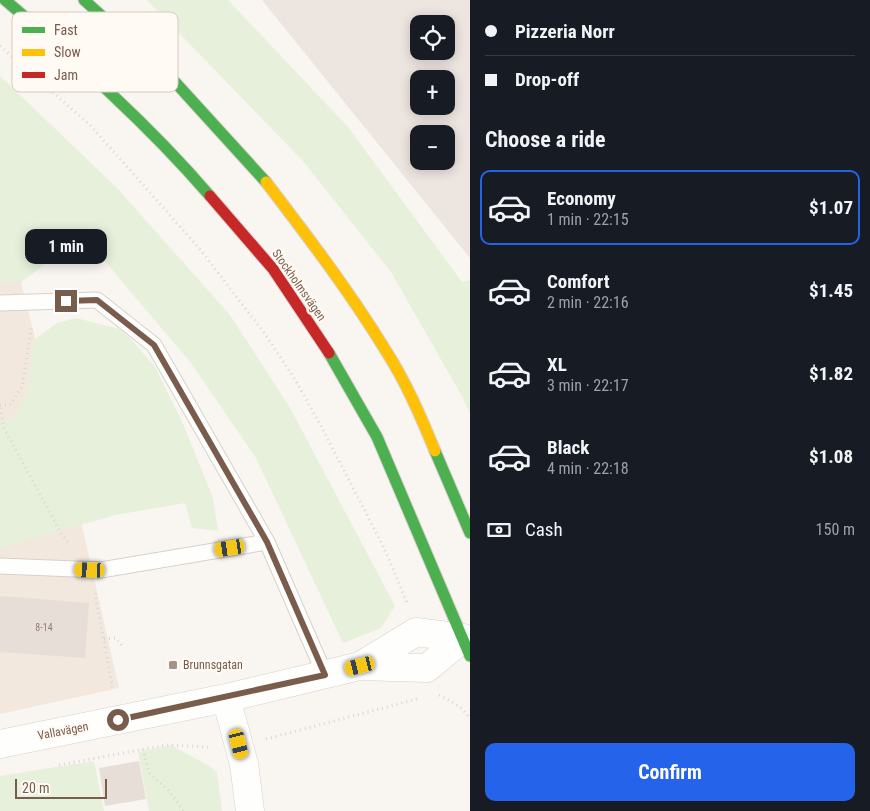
<!DOCTYPE html>
<html lang="en">
<head>
<meta charset="utf-8">
<style>
	body { margin:0; font-family:"Roboto Condensed",sans-serif; background:#20242c; color:#f1f3f6; height:100vh; display:flex; flex-direction:column; font-size:19px; white-space:nowrap }
	* { box-sizing:border-box; margin:0 }
	p { font-size:16px; color:#9ea1a6 }
	.icon { flex:none; width:28px; height:28px; fill:none; stroke:currentColor; stroke-width:2; stroke-linecap:round; stroke-linejoin:round }
	.map { position:relative; flex:1; overflow:hidden }
	.panel { display:flex; flex-direction:column; background:#171b24; width:400px }
	.panel>* { flex:none }
	.guide { display:grid; align-content:center; height:110px; padding:0 15px; background:#171b24 }
	.controls { position:absolute; left:410px; top:15px; display:grid; gap:10px }
	.controls a { display:grid; place-items:center; width:45px; height:45px; border-radius:10px; background:#171b24; box-shadow:0 2px 12px #0003; font-size:25px }
	.scale { position:absolute; left:15px; bottom:12px; width:92px; box-sizing:border-box; padding-left:5px; border:2px solid #7a5c4d; border-top:0; font-size:14px; line-height:18px; white-space:nowrap; color:#7a5c4d; -webkit-text-stroke:4px #fffaf3; paint-order:stroke }
	.end { position:absolute; width:22px; height:22px; margin:-11px; border:6px solid #7a5c4d; background:#fff; box-shadow:0 0 0 2px #fff }
	.from { border-radius:50% }
	.bubble { position:absolute; height:35px; border-radius:10px; background:#171b24; box-shadow:0 2px 12px #0003; font-size:16px; font-weight:700; line-height:35px; text-align:center }
	.car { position:absolute; width:15px; height:30px; margin:-15px -8px; border-radius:6px; box-shadow:0 0 4px 1px #0007; background:linear-gradient(#f5c518 24%,#345 0 40%,#f5c518 0 76%,#345 0 86%,#f5c518 0) }
	.guide b { display:flex; align-items:center; gap:18px; height:48px; font-size:19px }
	.guide b+b { border-top:1px solid #363941 }
	.guide i { width:12px; height:12px; background:#f1f3f6 }
	ul { padding:0; list-style:none }
	li { display:flex; align-items:center; gap:15px; height:75px; margin:0 10px 8px; padding:0 5px; border:2px solid transparent; border-radius:10px }
	li div { flex:1 }
	li b { display:block; font-size:19px }
	li em { font-style:normal; font-weight:700 }
	li.selected { border-color:#2563eb }
	li>.icon { width:45px; height:45px; stroke-width:1.5 }
	h2 { padding:0 15px; font-size:22px; line-height:60px }
	.pay { display:flex; align-items:center; gap:12px; height:55px; padding:0 15px; font-size:19px }
	.pay p { margin-inline-start:auto }
	.primary-button { display:flex; gap:10px; margin-top:auto; padding:10px 15px }
	.primary-button a { flex:1; height:58px; border-radius:10px; background:#2563eb; color:#fff; font-size:20px; font-weight:700; line-height:58px; text-align:center }
	main { display:flex; flex:1; min-height:0 }
	.map>svg:first-child { display:block }
</style>
</head>
<body>
<main>
<div class="map">
<svg width="470" height="811" viewBox="0 0 470 811">
	<rect width="100%" height="100%" fill="#f9f5f0"/>
	<path fill="#f2e8de" d="M0,164L69,246L21,282L79,513L119,688L0,714Z"/>
	<path fill="#ede5e0" fill-rule="evenodd" d="M262,0H470V258ZM419,24H446V51H419ZM419,79H446V106H419ZM419,134H446V161H419Z"/>
	<path fill="#e7f0db" d="M147,0H228L348,127L462,282L470,280V414L463,398L391,272L303,161Z
		M0,76L117,188L230,315L289,406L395,606L381,628L343,643L256,458L191,363L93,247L69,246L21,282L0,283Z
		M76,318L120,329L131,339L155,367L183,424L213,498L218,531L192,528L185,503L115,515L0,548V421H12L27,392L34,340L57,323Z
		M171,745L209,766L217,773L222,811H149L138,752Z
		M94,761L104,811H0V776Z"/>
	<path fill="#e6ded7" d="M0,596L89,603L85,658L0,652Z
		M139,761L146,799L105,806L99,768Z"/>
	<g fill="none" stroke-linecap="round" stroke-linejoin="round">
		<defs>
			<path id="lane" d="M0,303L97,300L154,345L267,542L325,675
				M0,566L101,570L267,542"/>
			<path id="street" d="M360,666L416,632L463,638
				M226,698L244,764L250,811
				M0,744L226,698L360,666L427,668L463,638"/>
			<path id="fast" d="M5,0C77,61 148,124 210,196
				M84,0L175,82L266,182
				M329,353L377,437L470,656
				M435,451L470,533"/>
			<path id="slow" d="M266,182C308,237 350,292 386,351C406,382 421,417 435,451"/>
			<path id="jam" d="M210,196L273,269L329,353"/>
		</defs>
		<use href="#lane" stroke="#d7d1cb" stroke-width="17"/>
		<use href="#street" stroke="#d7d1cb" stroke-width="29"/>
		<use href="#fast" stroke="#dad1cc" stroke-width="13"/>
		<use href="#slow" stroke="#dad1cc" stroke-width="13"/>
		<use href="#jam" stroke="#dad1cc" stroke-width="13"/>
		<path stroke="#dcd5d0" stroke-width="3" stroke-dasharray="1 4" stroke-linecap="butt" d="M0,46L90,125L199,248L265,334L296,381L321,426L385,550L408,605
			M0,405H10L22,387L32,325
			M0,408L4,428L62,535L70,544
			M95,593L113,690
			M104,639L116,638L123,647
			M439,695C451,701 463,707 470,719
			M266,739L417,699
			M143,749L149,773L168,790L184,811
			M59,765L166,745L208,747"/>
		<use href="#lane" stroke="#fefefd" stroke-width="15"/>
		<use href="#street" stroke="#fefefd" stroke-width="28"/>
		<use href="#fast" stroke="#4caf50" stroke-width="11"/>
		<use href="#slow" stroke="#ffc107" stroke-width="11"/>
		<use href="#jam" stroke="#c62828" stroke-width="11"/>
	</g>
	<g fill="none" stroke-linecap="round" stroke-linejoin="round">
		<path stroke="#7a5c4d" stroke-width="6" d="M66,301L97,300L154,345L267,542L325,675L118,720"/>
	</g>
	<rect fill="#a69286" stroke="#fffaf3" stroke-width="2" x="168" y="660" width="10" height="10" rx="2.5"/>
	<g text-anchor="middle" dominant-baseline="central" stroke-width="5" stroke-linejoin="round" paint-order="stroke">
		<g font-size="10" fill="#977e72">
			<text x="44" y="627">8-14</text>
		</g>
		<g font-size="12" fill="#7a5c4d" stroke="#fffaf3">
			<text transform="translate(299 285) rotate(55)">Stockholmsvägen</text>
			<text transform="translate(63 731) rotate(-11)">Vallavägen</text>
		</g>
		<g font-size="12" fill="#7a5c4d" stroke="#fffaf3" text-anchor="start">
			<text x="183" y="665">Brunnsgatan</text>
		</g>
	</g>
	<rect x="12" y="12" width="166" height="80" rx="8" fill="#fffaf3" stroke="#d7cbc1" stroke-width="1"/>
	<rect x="22" y="27" width="23" height="6" fill="#4caf50"/>
	<rect x="22" y="49" width="23" height="7" fill="#ffc107"/>
	<rect x="22" y="72" width="23" height="6" fill="#c62828"/>
	<g font-size="14" fill="#7a5c4d">
		<text x="54" y="35">Fast</text>
		<text x="54" y="57">Slow</text>
		<text x="54" y="80">Jam</text>
	</g>
</svg>
<div class="controls">
<a><svg class="icon" aria-label="locate" viewBox="0 0 24 24"><circle cx="12" cy="12" r="6"/><path d="M12 2v4M12 18v4M2 12h4M18 12h4"/></svg></a>
<a>+</a>
<a>−</a>
</div>
<div class="scale">20 m</div>
<i class="end from" style="left:118px;top:720px"></i>
<i class="end" style="left:66px;top:301px"></i>
<div class="bubble" style="left:25px;top:229px;width:82px">1 min</div>
<i class="car" style="left:230px;top:548px;rotate:261deg"></i>
<i class="car" style="left:90px;top:570px;rotate:272deg"></i>
<i class="car" style="left:360px;top:666px;rotate:256deg"></i>
<i class="car" style="left:239px;top:744px;rotate:166deg"></i>
</div>
<section class="panel">
<div class="guide">
<b><i class="from"></i>Pizzeria Norr</b>
<b><i></i>Drop-off</b>
</div>
<h2>Choose a ride</h2>
<ul>
<li class="selected"><svg class="icon" aria-label="car" viewBox="0 0 24 24"><path d="M5 17H2v-5l4-1 3-4h7l3 4 3 1v5h-3M9 17h6M6 11h13"/><circle cx="7" cy="17" r="2"/><circle cx="17" cy="17" r="2"/></svg><div><b>Economy</b><p>1 min · 22:15</p></div><em>$1.07</em></li>
<li><svg class="icon" aria-label="car" viewBox="0 0 24 24"><path d="M5 17H2v-5l4-1 3-4h7l3 4 3 1v5h-3M9 17h6M6 11h13"/><circle cx="7" cy="17" r="2"/><circle cx="17" cy="17" r="2"/></svg><div><b>Comfort</b><p>2 min · 22:16</p></div><em>$1.45</em></li>
<li><svg class="icon" aria-label="car" viewBox="0 0 24 24"><path d="M5 17H2v-5l4-1 3-4h7l3 4 3 1v5h-3M9 17h6M6 11h13"/><circle cx="7" cy="17" r="2"/><circle cx="17" cy="17" r="2"/></svg><div><b>XL</b><p>3 min · 22:17</p></div><em>$1.82</em></li>
<li><svg class="icon" aria-label="car" viewBox="0 0 24 24"><path d="M5 17H2v-5l4-1 3-4h7l3 4 3 1v5h-3M9 17h6M6 11h13"/><circle cx="7" cy="17" r="2"/><circle cx="17" cy="17" r="2"/></svg><div><b>Black</b><p>4 min · 22:18</p></div><em>$1.08</em></li>
</ul>
<div class="pay"><svg class="icon" aria-label="cash" viewBox="0 0 24 24"><path d="M3 7h18v10H3z"/><circle cx="12" cy="12" r="2"/></svg>Cash<p>150 m</p></div>
<div class="primary-button"><a>Confirm</a></div>
</section>
</main>
</body>
</html>
